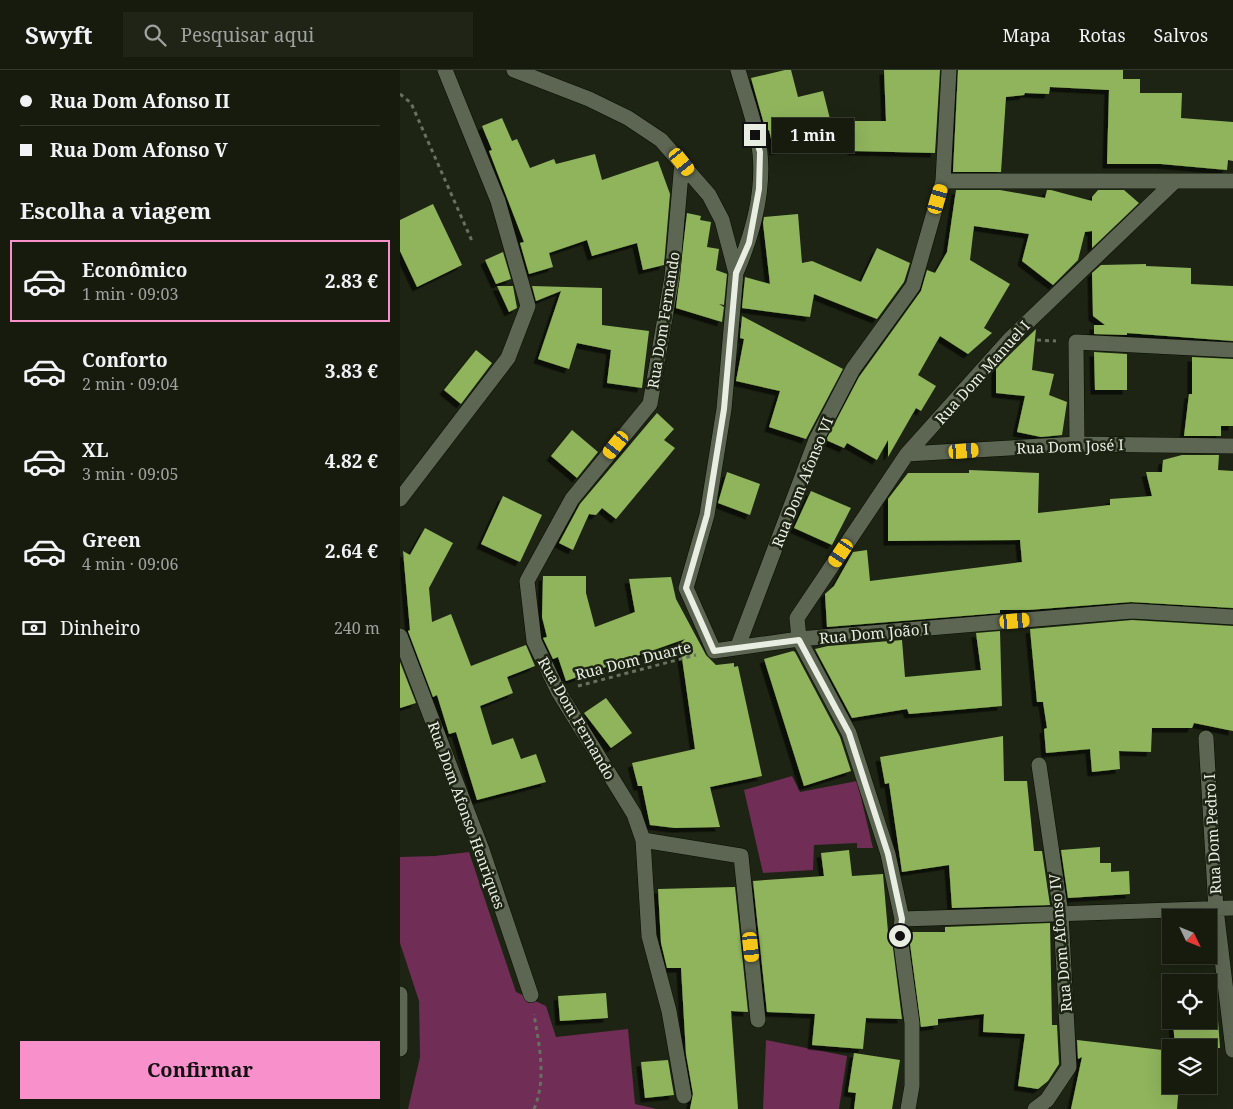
<!DOCTYPE html>
<html lang="pt">
<head>
<meta charset="utf-8">
<style>
	body { margin:0; font-family:"Noto Serif",serif; background:#1f2417; color:#f1f3f6; height:100vh; display:flex; flex-direction:column; font-size:19px; white-space:nowrap }
	* { box-sizing:border-box; margin:0 }
	p { font-size:16px; color:#9ea19e }
	.icon { flex:none; width:28px; height:28px; fill:none; stroke:currentColor; stroke-width:2; stroke-linecap:round; stroke-linejoin:round }
	.map { position:relative; flex:1; overflow:hidden }
	.sheet { display:flex; flex-direction:column; background:#161b0e; width:400px }
	.sheet>* { flex:none }
	.guide { display:grid; align-content:center; height:110px; padding:0 20px; background:#161b0e }
	.needle { width:32px; rotate:133deg }
	.buttons { position:absolute; left:762px; top:839px; display:grid; gap:10px }
	.buttons a { display:grid; place-items:center; width:55px; height:55px; border-radius:0px; background:#161b0e; box-shadow:0 5px 20px #0002,0 0 0 1px #35392e; font-size:25px }
	.end { position:absolute; width:22px; height:22px; margin:-11px; border:6px solid #e9eee3; background:#111; box-shadow:0 0 0 2px #111 }
	.from { border-radius:50% }
	.bubble { position:absolute; height:35px; border-radius:0px; background:#161b0e; box-shadow:0 5px 20px #0002,0 0 0 1px #35392e; font-size:16px; font-weight:700; line-height:35px; text-align:center }
	.car { position:absolute; width:15px; height:30px; margin:-15px -8px; border-radius:6px; box-shadow:0 0 4px 1px #0007; background:linear-gradient(#f5c518 24%,#345 0 40%,#f5c518 0 76%,#345 0 86%,#f5c518 0) }
	.guide b { display:flex; align-items:center; gap:18px; height:48px; font-size:19px }
	.guide b+b { border-top:1px solid #35392e }
	.guide i { width:12px; height:12px; background:#f1f3f6 }
	ul { padding:0; list-style:none }
	li { display:flex; align-items:center; gap:15px; height:82px; margin:0 10px 8px; padding:0 10px; border:2px solid transparent; border-radius:0px }
	li div { flex:1 }
	li b { display:block; font-size:19px }
	li em { font-style:normal; font-weight:700 }
	li.on { border-color:#f890cb }
	li>.icon { width:45px; height:45px; stroke-width:1.5 }
	h2 { padding:0 20px; font-size:22px; line-height:60px }
	.pay { display:flex; align-items:center; gap:12px; height:55px; padding:0 20px; font-size:19px }
	.pay p { margin-inline-start:auto }
	.cta { display:flex; gap:10px; margin-top:auto; padding:10px 20px }
	.cta a { flex:1; height:58px; border-radius:0px; background:#f890cb; color:#111; font-size:20px; font-weight:700; line-height:58px; text-align:center }
	header { display:flex; align-items:center; gap:30px; box-sizing:border-box; height:70px; padding:0 25px; background:#161b0e; border-bottom:1px solid #35392e }
	header strong { font-size:24px }
	nav { display:flex; gap:28px; margin-inline-start:auto; font-size:18px }
	.search { width:350px; height:45px; background:#1f2417; display:flex; align-items:center; gap:12px; box-sizing:border-box; padding:0 18px; border-radius:0px; color:#9ea19e; font-size:19px }
	main { display:flex; flex:1; min-height:0 }
	.map>svg:first-child { display:block }
</style>
</head>
<body>
<header>
<strong>Swyft</strong>
<div class="search"><svg class="icon" aria-label="search" viewBox="0 0 24 24"><circle cx="10" cy="10" r="6"/><path d="M15 15l6 6"/></svg>Pesquisar aqui</div>
<nav><a>Mapa</a><a>Rotas</a><a>Salvos</a></nav>
</header>
<main>
<section class="sheet">
<div class="guide">
<b><i class="from"></i>Rua Dom Afonso II</b>
<b><i></i>Rua Dom Afonso V</b>
</div>
<h2>Escolha a viagem</h2>
<ul>
<li class="on"><svg class="icon" aria-label="car" viewBox="0 0 24 24"><path d="M5 17H2v-5l4-1 3-4h7l3 4 3 1v5h-3M9 17h6M6 11h13"/><circle cx="7" cy="17" r="2"/><circle cx="17" cy="17" r="2"/></svg><div><b>Econômico</b><p>1 min · 09:03</p></div><em>2.83 €</em></li>
<li><svg class="icon" aria-label="car" viewBox="0 0 24 24"><path d="M5 17H2v-5l4-1 3-4h7l3 4 3 1v5h-3M9 17h6M6 11h13"/><circle cx="7" cy="17" r="2"/><circle cx="17" cy="17" r="2"/></svg><div><b>Conforto</b><p>2 min · 09:04</p></div><em>3.83 €</em></li>
<li><svg class="icon" aria-label="car" viewBox="0 0 24 24"><path d="M5 17H2v-5l4-1 3-4h7l3 4 3 1v5h-3M9 17h6M6 11h13"/><circle cx="7" cy="17" r="2"/><circle cx="17" cy="17" r="2"/></svg><div><b>XL</b><p>3 min · 09:05</p></div><em>4.82 €</em></li>
<li><svg class="icon" aria-label="car" viewBox="0 0 24 24"><path d="M5 17H2v-5l4-1 3-4h7l3 4 3 1v5h-3M9 17h6M6 11h13"/><circle cx="7" cy="17" r="2"/><circle cx="17" cy="17" r="2"/></svg><div><b>Green</b><p>4 min · 09:06</p></div><em>2.64 €</em></li>
</ul>
<div class="pay"><svg class="icon" aria-label="cash" viewBox="0 0 24 24"><path d="M3 7h18v10H3z"/><circle cx="12" cy="12" r="2"/></svg>Dinheiro<p>240 m</p></div>
<div class="cta"><a>Confirmar</a></div>
</section>
<div class="map">
<svg width="833" height="1039" viewBox="0 0 833 1039">
	<defs>
		<filter id="shadow"><feDropShadow dx="-4.5" dy="4.5" stdDeviation="0" flood-color="#0009"/></filter>
	</defs>
	<rect width="100%" height="100%" fill="#1d2413"/>
	<path fill="#702d55" d="M392,706L400,722L457,711L473,778H457V773L414,775L413,800L363,803L344,720Z
		M69,782L116,922L146,936L156,967L228,959L235,1034L257,1039H8L20,987L19,931L0,873V787L35,786Z
		M366,970L447,986L439,1039H363Z"/>
	<path fill="#8fb45c" filter="url(#shadow)" d="M385,0H391L398,27L423,21L433,61L395,70L396,76L374,81L369,60L366,61L351,8Z
		M484,0H540L535,83L452,81L453,51H486Z
		M558,0H723V9H740V23H782L781,48L833,52V91L828,90L827,100L761,94H707L709,20L650,17L649,24L625,23L624,25L606,27L601,102H553Z
		M102,48L112,71L117,69L130,98L154,89L156,94L195,84L202,110L258,91L270,124L264,195L243,200L237,173L192,186L187,170L149,183L153,197L129,204L120,173L124,172L89,81L92,80L82,56Z
		M556,120H600L645,128L647,120H651L692,131V127L698,120H724L739,133L692,178V161L685,162L678,190L653,215L622,191L629,164L574,156L570,190L610,214L584,258L592,263L568,284L540,266L518,305L536,316L521,341L516,338L488,387V370L477,390L447,373L444,378L426,370L459,307L521,221L527,200L535,203L547,182Z
		M33,134L62,195L17,217L0,181V150Z
		M287,143L301,146L300,150L311,152L307,177L319,179L316,200L327,204L324,235L319,234L324,237L322,252L276,238Z
		M398,144L402,193L412,191L461,212L477,178L510,193L504,212L477,249L414,224L410,247L342,238L345,207L370,214L363,153L364,147Z
		M103,182L111,209L96,214L85,190Z
		M746,194V196L791,198V214L833,216V271L727,263V265L694,264V255H705L693,246L692,203L701,195Z
		M97,216H113L117,238L109,242Z
		M132,216L202,218V255L249,261L242,318L207,313L211,280L177,273L169,299L138,289L161,221L136,231Z
		M342,246L443,299L406,369L369,357L380,321L336,311L344,269L340,268Z
		M636,259L632,300L654,304L649,325L667,332L662,365L641,367L617,362L625,326L596,323V298Z
		M76,280L92,293L61,334L44,320Z
		M694,282L727,284V320H695Z
		M792,287L833,289V356H821V366H784L789,324H792Z
		M257,343L274,359L264,370L275,378L216,449L202,438L196,445L189,444L173,480L159,473L180,434Z
		M172,360L198,382L177,408L151,386Z
		M782,385H819L818,400L833,401V538L731,532L628,540H600V543L427,557L425,524L434,516L453,482L467,480L470,511L622,492L620,470L488,471V429L508,403H569V400L639,403L638,443L710,435V429L752,426L746,402H762L763,390Z
		M327,402L360,414L350,445L318,433Z
		M411,421L451,438L432,475L394,458Z
		M103,426L142,445L120,492L81,474Z
		M25,458L53,473L29,518L32,552L51,544L71,596L126,575L135,596L107,607L113,623L80,636L92,675L113,668L121,689L136,684L146,712L77,730L56,662L49,664L37,625L33,627L8,561L10,560L3,481L10,485Z
		M143,506H186V523L195,557L235,542L229,509L271,507L276,529L306,585L316,595L334,593V597L338,596L362,706L310,717L320,757L275,758L250,755L242,716H238L232,693L295,679L280,574L285,569L166,611L158,587L153,589L143,568L147,567L142,547Z
		M732,550L833,556V661L794,653L792,658H752L751,682L719,681L720,699L692,702L690,679L646,683L644,659L647,658L643,632H637L630,559Z
		M600,561L602,636L509,644L507,639L452,648L415,579L428,576L502,570L505,607L581,600L576,563Z
		M393,581L395,582L440,667L451,701L404,716L364,589Z
		M0,592L16,633L0,638Z
		M206,628L232,663L211,678L184,643Z
		M603,666L604,711H627L634,781H642L650,835L552,838L549,795L502,802L489,713L485,714L480,687Z
		M700,777V793H711V802L729,801L730,824L668,828L661,780Z
		M449,780L452,806L483,804L488,862H491L502,949L466,948L463,979L412,975L415,944L367,942L353,811L424,806L421,783Z
		M335,817L348,942L331,941L338,1039H290L293,1024L286,984L281,898H267L261,873L258,819Z
		M650,853L652,955H657L659,994L648,1011L638,1019L618,1016L625,964L583,962L584,944L538,949V955L521,957L509,866L510,862H545V857Z
		M206,923L208,948L160,951L158,926Z
		M773,950H818L820,978H775Z
		M677,970L771,981V1015H779L777,1039H671L682,987L678,989Z
		M454,983L500,990L492,1039H454L456,1023L448,1022Z
		M268,990L274,1025L245,1028L241,992Z"/>
	<g fill="none" stroke-linecap="round" stroke-linejoin="round">
		<defs>
			<path id="minor" d="M114,0L189,29L228,48L261,70L309,125L322,150L336,203L324,339L307,445L286,518L314,581L399,569L732,541L833,547
				M282,92L272,207L250,334L172,429L127,511L134,571L158,621L234,744L243,770L249,866L269,941L284,1026
				M543,111H775
				M336,203C352,166 364,123 360,83C357,57 345,25 338,0
				M677,374L676,272L833,280
				M507,384L677,374L833,376
				M0,429L108,288L128,236L98,131L45,0
				M0,566L82,780L131,925
				M338,576L416,370L453,299L513,216L543,111L549,0
				M806,668L816,839L833,980
				M243,770L341,786L358,950
				M502,849L833,838
				M0,924V979
				M508,1039L512,1016V953L500,866L502,849L488,784L449,663L399,569L397,548L507,384L610,269L775,111H833
				M635,1039L647,1030L669,997L661,844L639,695"/>
		</defs>
		<use href="#minor" stroke="#070d01" stroke-width="16"/>
		<path stroke="#6a7061" stroke-width="3" stroke-dasharray="4 4" stroke-linecap="butt" d="M0,24L11,33L72,171
			M637,270L656,271
			M178,616L296,585
			M134,1039C147,1008 139,975 134,944"/>
		<use href="#minor" stroke="#5d6652" stroke-width="15"/>
	</g>
	<g fill="none" stroke-linecap="round" stroke-linejoin="round">
		<path stroke="#e9eee3" stroke-width="6" d="M355,65L360,82L359,119L349,173L336,203L324,339L307,445L286,518L314,581L399,570L449,663L488,784L502,849L500,866"/>
	</g>
	<g text-anchor="middle" dominant-baseline="central" stroke-width="5" stroke-linejoin="round" paint-order="stroke">
		<g font-size="15" fill="#e9eee3" stroke="#1d2413">
			<text transform="translate(263 250) rotate(-81)">Rua Dom Fernando</text>
			<text transform="translate(582 302) rotate(-48)">Rua Dom Manuel I</text>
			<text transform="translate(670 376) rotate(-2)">Rua Dom José I</text>
			<text transform="translate(402 412) rotate(-68)">Rua Dom Afonso VI</text>
			<text transform="translate(474 563) rotate(-5)">Rua Dom João I</text>
			<text transform="translate(233 590) rotate(-14)">Rua Dom Duarte</text>
			<text transform="translate(177 648) rotate(60)">Rua Dom Fernando</text>
			<text transform="translate(67 745) rotate(70)">Rua Dom Afonso Henriques</text>
			<text transform="translate(812 764) rotate(-93)">Rua Dom Pedro I</text>
			<text transform="translate(660 873) rotate(-95)">Rua Dom Afonso IV</text>
		</g>
	</g>
</svg>
<div class="buttons">
<a><svg class="needle" viewBox="-14 -14 28 28"><path d="M0-13l5 13h-10z" fill="#e53935"/><path d="M0 13l5-13h-10z" fill="#9ea19e"/></svg></a>
<a><svg class="icon" aria-label="locate" viewBox="0 0 24 24"><circle cx="12" cy="12" r="6"/><path d="M12 2v4M12 18v4M2 12h4M18 12h4"/></svg></a>
<a><svg class="icon" aria-label="layers" viewBox="0 0 24 24"><path d="M12 4l9 5-9 5-9-5zM3 14l9 5 9-5"/></svg></a>
</div>
<i class="end from" style="left:500px;top:866px"></i>
<i class="end" style="left:355px;top:65px"></i>
<div class="bubble" style="left:372px;top:48px;width:82px">1 min</div>
<i class="car" style="left:282px;top:92px;rotate:141deg"></i>
<i class="car" style="left:538px;top:129px;rotate:16deg"></i>
<i class="car" style="left:216px;top:375px;rotate:219deg"></i>
<i class="car" style="left:564px;top:381px;rotate:86deg"></i>
<i class="car" style="left:441px;top:483px;rotate:214deg"></i>
<i class="car" style="left:615px;top:551px;rotate:85deg"></i>
<i class="car" style="left:351px;top:877px;rotate:174deg"></i>
</div>
</main>
</body>
</html>
